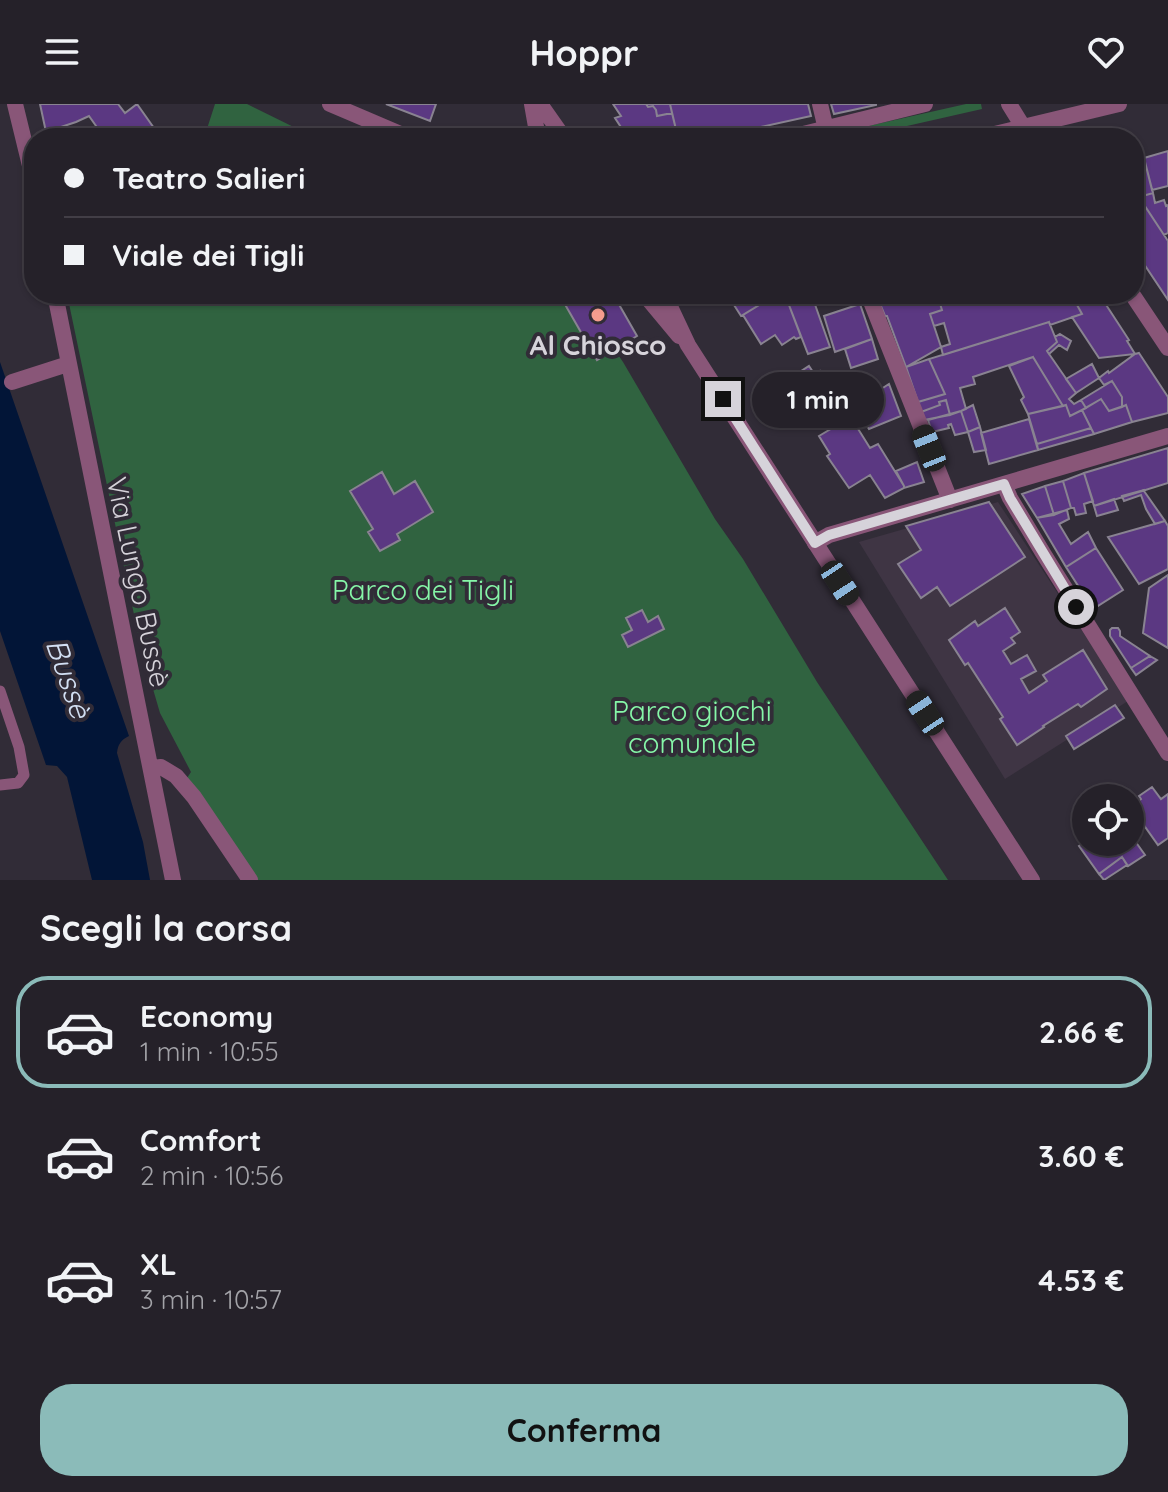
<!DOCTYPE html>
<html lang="it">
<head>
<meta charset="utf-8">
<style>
	body { margin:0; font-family:Quicksand,sans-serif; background:#312e35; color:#f1f3f6; height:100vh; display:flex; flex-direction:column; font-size:30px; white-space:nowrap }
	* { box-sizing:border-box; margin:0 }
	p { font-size:26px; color:#a3a3a8 }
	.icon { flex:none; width:44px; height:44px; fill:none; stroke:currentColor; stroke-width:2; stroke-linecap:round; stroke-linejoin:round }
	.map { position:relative; height:776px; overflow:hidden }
	.drawer { display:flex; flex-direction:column; background:#252129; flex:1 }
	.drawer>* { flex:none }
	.hud { position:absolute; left:24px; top:24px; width:1120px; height:176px; border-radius:32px; box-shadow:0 2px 6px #0004,0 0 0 2px #423e46; display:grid; align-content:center; height:176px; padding:0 40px; background:#252129 }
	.fabs { position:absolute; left:1072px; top:680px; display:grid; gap:16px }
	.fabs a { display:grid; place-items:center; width:72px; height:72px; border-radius:50%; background:#252129; box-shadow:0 2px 6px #0004,0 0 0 2px #423e46; font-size:40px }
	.end { position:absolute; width:36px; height:36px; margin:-18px; border:10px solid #d6d3da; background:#111; box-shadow:0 0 0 4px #111 }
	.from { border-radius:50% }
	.bubble { position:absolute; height:56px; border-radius:28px; background:#252129; box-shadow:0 2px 6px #0004,0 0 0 2px #423e46; font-size:26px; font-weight:700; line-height:56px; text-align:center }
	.car { position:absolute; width:24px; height:48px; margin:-24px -12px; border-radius:10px; box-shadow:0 0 6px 2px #0007; background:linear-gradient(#222 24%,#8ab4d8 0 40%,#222 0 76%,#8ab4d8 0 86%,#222 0) }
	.hud b { display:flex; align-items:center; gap:28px; height:76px; font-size:30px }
	.hud b+b { border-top:2px solid #423e46 }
	.hud i { width:20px; height:20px; background:#f1f3f6 }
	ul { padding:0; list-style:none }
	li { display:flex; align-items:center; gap:24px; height:112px; margin:0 16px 12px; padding:0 24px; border:4px solid transparent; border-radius:32px }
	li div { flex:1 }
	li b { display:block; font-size:30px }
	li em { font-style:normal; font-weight:700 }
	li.selected { border-color:#8bbbb9 }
	li>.icon { width:72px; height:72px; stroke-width:1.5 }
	h2 { padding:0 40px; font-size:36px; line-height:96px }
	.primary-button { display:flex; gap:16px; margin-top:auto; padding:16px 40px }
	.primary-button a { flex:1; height:92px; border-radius:32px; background:#8bbbb9; color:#111; font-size:32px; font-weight:700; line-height:92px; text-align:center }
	header { display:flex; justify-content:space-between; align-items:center; height:104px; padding:0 40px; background:#252129; font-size:36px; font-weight:700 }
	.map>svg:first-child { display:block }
</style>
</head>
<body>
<header><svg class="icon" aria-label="menu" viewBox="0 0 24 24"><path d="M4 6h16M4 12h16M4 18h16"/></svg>Hoppr<svg class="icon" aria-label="heart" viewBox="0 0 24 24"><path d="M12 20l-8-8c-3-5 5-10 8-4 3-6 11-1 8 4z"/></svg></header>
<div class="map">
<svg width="1168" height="776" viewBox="0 0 1168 776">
	<rect width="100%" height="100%" fill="#312c37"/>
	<path fill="#3f3544" d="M998,398L1128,597L1005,675L859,438Z"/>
	<path fill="#306340" d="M215,0H247L316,34H204Z
		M966,0H981L982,5L854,34H838L837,29Z
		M67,190H574L587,205L623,258L715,415L743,455L817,578L948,776H257L187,674L191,668L160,609L141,544Z"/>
	<path fill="#021537" d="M0,258L129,632C121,636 118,640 117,649L143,738L150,776H92L67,673L57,662L46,661L0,527Z"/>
	<path fill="#5b3882" stroke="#898391" stroke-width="2" d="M40,0H118L125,9L137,0L161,34H95L101,29L89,12L76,18L46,28Z
		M386,0H436L430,17Z
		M613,0H646L648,3L653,2L656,6L657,12L672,9L678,34H628L615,14L621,12Z
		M646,0H670L672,9L657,12L656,6L653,2L648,3Z
		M670,0H808L811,12L711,34H678Z
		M831,0H876V1L834,10Z
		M1168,47V82L1152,86L1144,54Z
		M1144,54L1153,89L1139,93L1168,137V196L1134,145V57Z
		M1153,89L1155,99L1164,96L1166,102L1168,101V129L1164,131L1139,93Z
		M559,190H613L637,232L597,256Z
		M727,190H780L763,195L764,198L741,212Z
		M780,190H784L786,195L799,190H810V193L789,201L801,233L796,235L794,233L782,241L775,231L761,240L743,211L764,198L763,195Z
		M876,190H913L914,196L929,190H937L942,206L930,210L941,243L906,263L887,212H885Z
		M937,190H1071L1082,210L1050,221L1049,218L943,251L941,243L950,240L944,219L934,222L930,210L942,206Z
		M1071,190H1099L1129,236L1127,237L1135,250L1099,254L1072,213L1082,210Z
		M812,192L830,243L808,250L789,201Z
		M860,200L872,235L835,248L824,212Z
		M1049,218L1057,238L1047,247L1076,289L1069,295L1074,300L1081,296L1086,304L1070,312L1066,301L1063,302L1033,253L973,273L975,280L960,284L966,305L961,307L950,311L946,296L939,298L940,301L921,308L918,298L945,290L929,255Z
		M1060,230L1071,237L1067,246L1059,241L1049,250L1047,247L1057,238L1055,233Z
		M872,235L878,255L851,264L845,245Z
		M1139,249L1168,293V309L1132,318L1126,301L1122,303V293L1112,277L1104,281L1099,274L1108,267L1109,269L1135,250Z
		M1033,253L1063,302L1028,310L1021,296L1024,293L1009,262Z
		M929,255L945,290L918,298L906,263Z
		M1092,260L1099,274L1076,289L1066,275Z
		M809,262L815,271L820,267L831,284L825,288L823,284L804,296L806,301L801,305L789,287L794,283L789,275Z
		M1112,277L1122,293V303L1109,307L1101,295L1086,304L1081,296Z
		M889,280L901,312L869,325L855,302Z
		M823,284L830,296L811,309L804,296Z
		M1101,295L1109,307L1126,301L1132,318L1094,330L1082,306Z
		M946,296L950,311L924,316L921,308L940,301L939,298Z
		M973,301L980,323L968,328L961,307Z
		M1066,301L1070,312L1082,306L1091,324L1037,340L1028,310Z
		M961,307L968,328L955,331L951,320L948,321L949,324L932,328L928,316Z
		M1029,315L1038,346L989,360L981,329Z
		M846,316L850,324L855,320L870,344L878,340L904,382V384L885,394L870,371L849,384L827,352L830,350L819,332Z
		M980,323L986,346L974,348L968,328Z
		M1091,324L1094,330L1038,346L1037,340Z
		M1168,344V379L1094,402L1084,369Z
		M917,358L924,378L904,384V382L896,367Z
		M382,368L394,390L415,377L433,408L397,430L400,436L380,447L368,428L373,425L350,387Z
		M1084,369L1093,397L1084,400L1086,409L1076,411L1074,404H1071L1063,377Z
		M1063,377L1071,404L1054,411L1045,382Z
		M1045,382L1054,411L1037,414L1022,390Z
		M1144,386V387L1165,417L1155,420L1146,405L1141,391L1124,397L1122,392Z
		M1114,395L1118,406L1097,412L1094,402Z
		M989,398L1025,453L950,502L937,483L921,494L898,460L921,446L906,422Z
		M1067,406L1069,415L1059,420L1071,440L1088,428L1096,444L1066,463L1037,414Z
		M1165,417L1168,422V465L1139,480L1108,433Z
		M1096,444L1123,486L1093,505L1066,463Z
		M1168,471V544L1143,529L1149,484Z
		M1005,504L1020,528L1011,534L1015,539L1003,547L1011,560L1027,551L1036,567L1021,575L1029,589L1047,577L1043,571L1083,546L1107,585L1081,603L1078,600L1043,622L1044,623L1017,641L1000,615L1003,613L968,559L965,561L949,536L975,517L978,522Z
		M642,506L648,518L658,512L664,525L628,543L622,531L632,526L626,514Z
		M1112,524H1118L1120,527V532L1150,552L1131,564L1110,532V526Z
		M1150,552L1157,556L1136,571L1131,564Z
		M1115,601L1124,614L1074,645L1066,632Z
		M1122,683L1135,700L1131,703L1143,720L1130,728V694H1105Z
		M1152,683L1161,695L1168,690V734L1158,741L1131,703L1141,695L1139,692Z
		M1130,730L1145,751L1128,762L1122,753L1099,770L1079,742L1086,737L1130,738Z
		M1122,753L1127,761L1104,776L1099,770Z"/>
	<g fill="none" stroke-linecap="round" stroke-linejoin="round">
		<path stroke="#895678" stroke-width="11" d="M0,587L19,643L24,671L18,679L0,681"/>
		<path stroke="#895678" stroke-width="16" d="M15,0L34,78
			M820,0L828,34
			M1009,0L1030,34
			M787,34L925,0
			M978,34L1119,0
			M55,190L173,776
			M868,190L950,396
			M1132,190L1168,244
			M12,278L68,260
			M1004,380L1010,394L1043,449L1168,649
			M815,439L829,431L1168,332
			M152,664L161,663L176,672L194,693L250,776"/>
		<path stroke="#895678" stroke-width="16" d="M330,0L410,34
			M532,0L538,34
			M540,0L564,34
			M644,190L679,232
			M664,190L688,241L1032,776"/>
	</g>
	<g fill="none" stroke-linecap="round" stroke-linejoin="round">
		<path stroke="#d6d3da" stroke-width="10" d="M723,295L815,439L829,431L1004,380L1010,394L1076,503"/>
	</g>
	<circle fill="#f59d8e" stroke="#312c37" stroke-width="3" cx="598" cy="211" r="8"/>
	<g text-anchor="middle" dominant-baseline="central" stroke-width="8" stroke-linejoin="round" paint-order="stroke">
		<g font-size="28" font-weight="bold" fill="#d6d3da" stroke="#312c37">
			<text x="598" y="240">Al Chiosco</text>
		</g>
		<g font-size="28" fill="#d6d3da" stroke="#312c37">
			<text transform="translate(139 478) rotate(78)">Via Lungo Bussè</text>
		</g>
		<g font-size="28" fill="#86f7a8" stroke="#312c37">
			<text x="423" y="485">Parco dei Tigli</text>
			<text x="692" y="606">Parco giochi<tspan x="692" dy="32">comunale</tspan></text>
		</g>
		<g font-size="30" font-style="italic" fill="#d2dff3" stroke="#312c37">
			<text transform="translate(69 574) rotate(71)">Bussè</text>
		</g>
	</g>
</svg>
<div class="fabs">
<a><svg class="icon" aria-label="locate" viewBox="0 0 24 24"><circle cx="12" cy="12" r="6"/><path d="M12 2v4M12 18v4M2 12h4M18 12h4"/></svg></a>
</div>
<i class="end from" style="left:1076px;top:503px"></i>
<i class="end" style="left:723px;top:295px"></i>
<div class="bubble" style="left:752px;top:268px;width:132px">1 min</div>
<i class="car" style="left:929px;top:344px;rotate:338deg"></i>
<i class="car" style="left:840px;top:479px;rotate:147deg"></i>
<i class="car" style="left:925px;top:609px;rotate:327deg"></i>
<div class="hud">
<b><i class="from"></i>Teatro Salieri</b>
<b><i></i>Viale dei Tigli</b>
</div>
</div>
<section class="drawer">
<h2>Scegli la corsa</h2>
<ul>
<li class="selected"><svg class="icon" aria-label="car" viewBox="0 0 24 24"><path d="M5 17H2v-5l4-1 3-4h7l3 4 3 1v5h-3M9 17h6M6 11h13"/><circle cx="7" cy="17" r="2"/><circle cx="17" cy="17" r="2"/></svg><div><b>Economy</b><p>1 min · 10:55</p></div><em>2.66 €</em></li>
<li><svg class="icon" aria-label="car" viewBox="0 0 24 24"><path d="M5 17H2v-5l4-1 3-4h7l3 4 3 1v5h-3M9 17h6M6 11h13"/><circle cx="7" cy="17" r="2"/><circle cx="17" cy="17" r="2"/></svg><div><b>Comfort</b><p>2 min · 10:56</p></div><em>3.60 €</em></li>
<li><svg class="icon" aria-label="car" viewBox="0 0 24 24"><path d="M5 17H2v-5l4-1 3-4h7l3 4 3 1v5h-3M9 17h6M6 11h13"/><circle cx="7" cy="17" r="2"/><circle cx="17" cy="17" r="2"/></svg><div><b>XL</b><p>3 min · 10:57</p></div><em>4.53 €</em></li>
</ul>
<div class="primary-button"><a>Conferma</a></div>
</section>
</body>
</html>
